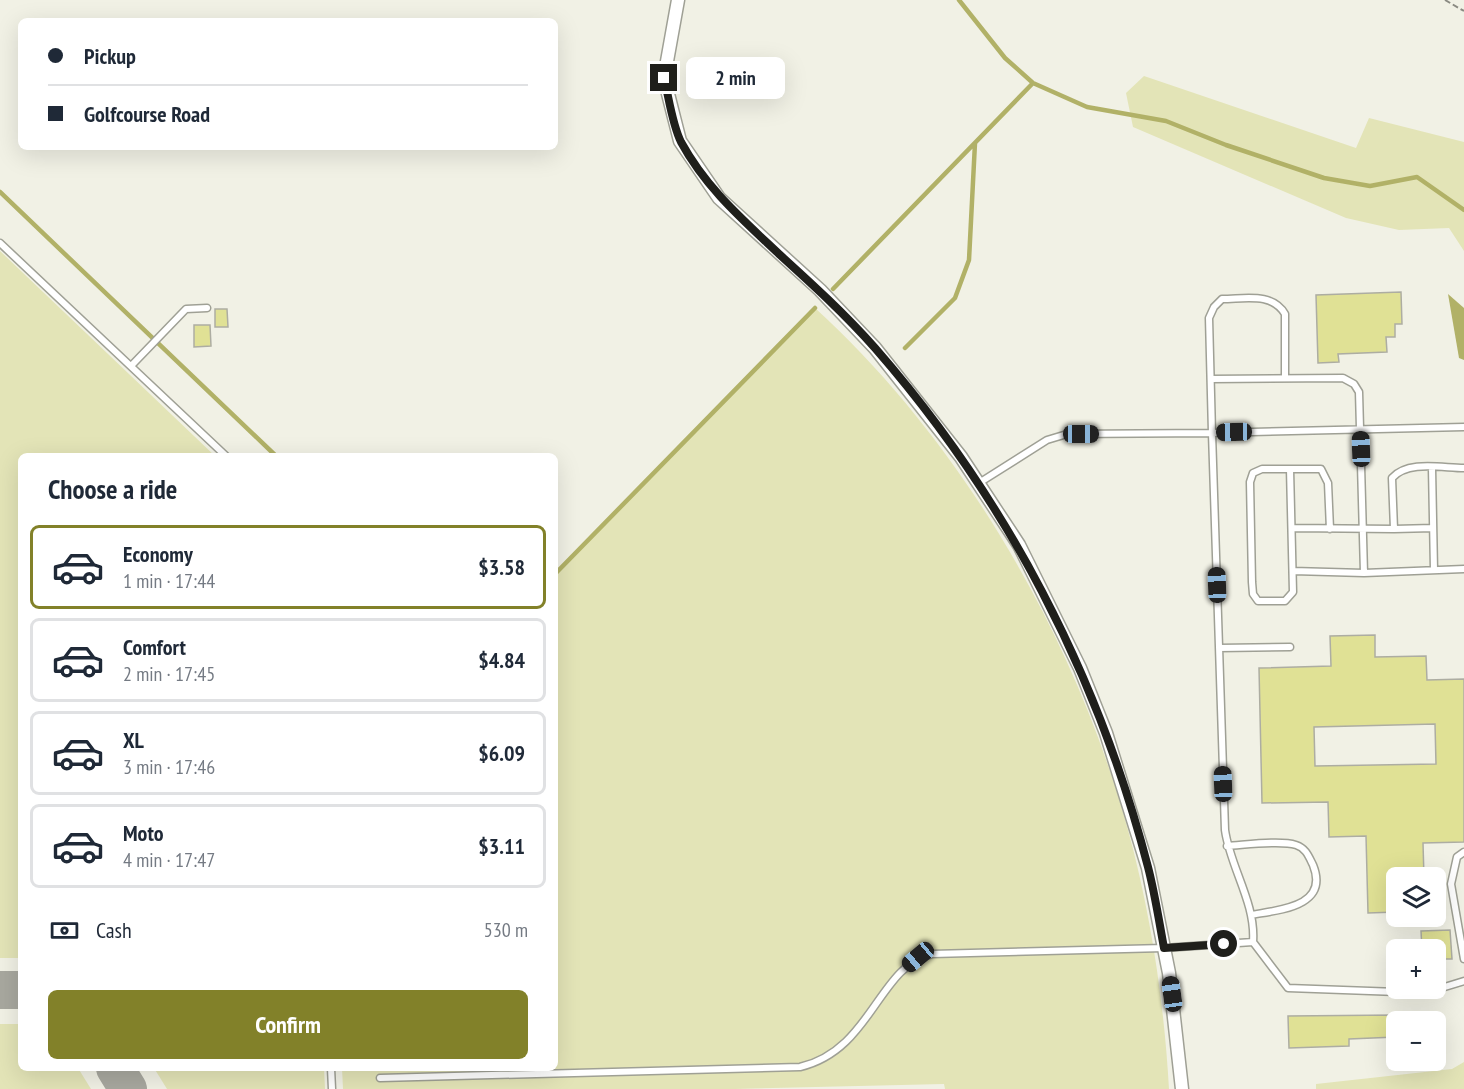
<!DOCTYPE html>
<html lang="en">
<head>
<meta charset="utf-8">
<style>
	body { margin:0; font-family:"PT Sans Narrow",sans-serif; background:#f2f2f3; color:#1f2937; height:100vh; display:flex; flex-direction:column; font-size:22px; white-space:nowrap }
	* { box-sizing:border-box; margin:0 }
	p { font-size:20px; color:#747a83 }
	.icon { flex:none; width:33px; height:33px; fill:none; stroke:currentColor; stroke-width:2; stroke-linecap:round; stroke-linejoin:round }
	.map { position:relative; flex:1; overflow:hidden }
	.details { position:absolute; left:18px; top:453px; width:540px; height:618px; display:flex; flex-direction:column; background:#fff; border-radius:9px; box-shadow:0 6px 24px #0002 }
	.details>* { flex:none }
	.guide { position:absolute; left:18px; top:18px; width:540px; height:132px; border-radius:9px; box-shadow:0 6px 24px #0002; display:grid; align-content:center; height:132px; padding:0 30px; background:#fff }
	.controls { position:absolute; left:1386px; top:867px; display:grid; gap:12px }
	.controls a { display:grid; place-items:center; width:60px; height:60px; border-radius:9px; background:#fff; box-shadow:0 6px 24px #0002; font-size:30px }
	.end { position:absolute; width:27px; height:27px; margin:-14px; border:8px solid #1f1f1b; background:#fff; box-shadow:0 0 0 3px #fff }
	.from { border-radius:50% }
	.bubble { position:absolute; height:42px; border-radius:9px; background:#fff; box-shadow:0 6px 24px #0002; font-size:20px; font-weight:700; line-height:42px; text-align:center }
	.car { position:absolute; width:18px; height:36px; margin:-18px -9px; border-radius:8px; box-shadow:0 0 4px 2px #0007; background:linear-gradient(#222 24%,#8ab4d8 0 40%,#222 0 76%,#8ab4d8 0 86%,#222 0) }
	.guide b { display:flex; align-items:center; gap:21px; height:57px; font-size:22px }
	.guide b+b { border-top:2px solid #e0e1e3 }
	.guide i { width:15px; height:15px; background:#1f2937 }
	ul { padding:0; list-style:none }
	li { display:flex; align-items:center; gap:18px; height:84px; margin:0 12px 9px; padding:0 18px; border:3px solid #e0e1e3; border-radius:9px }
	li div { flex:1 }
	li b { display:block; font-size:22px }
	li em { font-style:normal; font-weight:700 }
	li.active { border-color:#828129 }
	li>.icon { width:54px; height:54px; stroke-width:1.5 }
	h2 { padding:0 30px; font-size:27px; line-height:72px }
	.pay { display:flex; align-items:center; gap:15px; height:66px; padding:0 30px; font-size:22px }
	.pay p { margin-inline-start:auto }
	.button { display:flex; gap:12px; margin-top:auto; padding:12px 30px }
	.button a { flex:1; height:69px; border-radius:9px; background:#828129; color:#fff; font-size:24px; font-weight:700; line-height:69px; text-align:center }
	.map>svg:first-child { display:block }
</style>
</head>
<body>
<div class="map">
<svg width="1464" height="1089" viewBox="0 0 1464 1089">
	<rect width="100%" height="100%" fill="#f1f1e5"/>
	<path fill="#e3e4b7" d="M1144,76L1356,148L1369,118L1464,142V251L1449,228L1399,230L1346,218L1133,127L1126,93Z
		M0,251L215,456H21V958H0Z
		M815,308C963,443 1075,637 1128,830C1151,914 1164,1002 1169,1089H945L944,1084L735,1089H343L342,1068H555V574Z
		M0,1024H21V1068H78L91,1089H0Z
		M1464,1062V1089H1316V1084L1452,1069Z
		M154,1068H324L325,1089H167Z"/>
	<path fill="#b1b167" d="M1448,294L1464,308V360L1459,358Z"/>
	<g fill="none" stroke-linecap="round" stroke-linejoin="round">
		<path stroke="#b1b167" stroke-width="4.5" d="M959,0L1005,58L1033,83L1087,107L1166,121L1226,145L1324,178L1370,186L1417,177L1464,210
			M0,192L276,456
			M833,289L1033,83
			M905,348L955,298L969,260L975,143
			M555,574L815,308"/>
		<path stroke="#a8a89f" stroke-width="38" d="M0,990H21
			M115,1068L128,1089"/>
	</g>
	<path fill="#e0e195" stroke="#adada2" stroke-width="1.5" fill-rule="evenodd" d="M1401,292L1402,324H1395V337H1386L1387,352L1338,354L1339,362L1318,363L1316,295Z
		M215,309H227L228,327H215Z
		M194,325H210L211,346L194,347Z
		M1375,635V657L1426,656L1427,680L1464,679V842L1423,843L1424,878H1396V912L1368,913L1366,836L1329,837L1328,802L1262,803L1259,668L1331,666L1330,636ZM1435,724L1436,764L1315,766L1314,727Z
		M1450,930L1452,959H1436V950H1422L1421,931Z
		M1396,1015V1037L1349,1039V1046L1289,1048L1288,1016Z"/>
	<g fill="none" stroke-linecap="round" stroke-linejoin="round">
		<defs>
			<path id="lane" d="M0,243L226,456
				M131,366L186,309L207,308
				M1285,378V314C1272,292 1245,299 1222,299L1214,307L1209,318L1212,433L1464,427
				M1211,379L1343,378L1354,384L1359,392L1364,573
				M1432,468L1434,570
				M1290,469L1293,592L1285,601H1258L1253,594L1252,582L1250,482L1253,473L1262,469H1321L1328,483L1330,529
				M1293,528L1394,529L1392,478C1408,460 1442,468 1464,468
				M1394,529L1433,528
				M1293,571L1364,573L1464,569
				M1219,648L1290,647
				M1227,846C1245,845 1280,840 1296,845C1306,848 1309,857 1313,865C1330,907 1278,910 1251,915
				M1464,852L1457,857L1451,884L1464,959
				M1253,942L1288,988L1425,993L1464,981
				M331,1068L332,1089
				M380,1078L800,1067C872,1050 878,966 932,954L1164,948L1253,942C1256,903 1230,867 1225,830L1212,433L1067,434L1047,440L979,483"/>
			<path id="street" d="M678,0L664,78L680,141L719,198L820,290L875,348L961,457L1019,545L1080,668L1106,733L1148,868L1169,973L1182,1089"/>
		</defs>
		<use href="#lane" stroke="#9fa095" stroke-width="9"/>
		<use href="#street" stroke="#9fa095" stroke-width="15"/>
		<path stroke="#8a8a82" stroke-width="2" stroke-dasharray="6 3" stroke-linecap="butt" d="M1445,0L1464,11"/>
		<use href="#lane" stroke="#fff" stroke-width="6"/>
		<use href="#street" stroke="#fff" stroke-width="12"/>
	</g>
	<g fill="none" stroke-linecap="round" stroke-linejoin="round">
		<path stroke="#1f1f1b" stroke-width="8" d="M664,78C669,98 672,124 681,142C706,188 742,219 779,254C812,284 845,314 875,348C1006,498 1098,674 1148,867C1155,894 1159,921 1164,948L1224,944"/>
	</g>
</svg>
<div class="controls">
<a><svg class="icon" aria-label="layers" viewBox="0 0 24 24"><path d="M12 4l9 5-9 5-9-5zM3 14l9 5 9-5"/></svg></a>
<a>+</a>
<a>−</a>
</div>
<i class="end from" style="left:1224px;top:944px"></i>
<i class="end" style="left:664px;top:78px"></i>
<div class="bubble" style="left:686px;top:57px;width:99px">2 min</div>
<i class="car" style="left:1234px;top:432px;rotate:269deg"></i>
<i class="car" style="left:1081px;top:434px;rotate:90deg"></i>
<i class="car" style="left:1361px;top:449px;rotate:358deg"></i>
<i class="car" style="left:1217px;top:585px;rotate:358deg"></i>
<i class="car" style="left:1223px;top:784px;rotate:358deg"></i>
<i class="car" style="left:918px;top:957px;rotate:230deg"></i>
<i class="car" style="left:1172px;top:994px;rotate:352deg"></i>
<div class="guide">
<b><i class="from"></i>Pickup</b>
<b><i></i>Golfcourse Road</b>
</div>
<section class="details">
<h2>Choose a ride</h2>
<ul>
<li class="active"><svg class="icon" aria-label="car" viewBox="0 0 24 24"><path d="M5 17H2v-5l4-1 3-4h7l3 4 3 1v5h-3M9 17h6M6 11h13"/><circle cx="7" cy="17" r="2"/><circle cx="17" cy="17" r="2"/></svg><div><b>Economy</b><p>1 min · 17:44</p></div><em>$3.58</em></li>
<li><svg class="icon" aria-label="car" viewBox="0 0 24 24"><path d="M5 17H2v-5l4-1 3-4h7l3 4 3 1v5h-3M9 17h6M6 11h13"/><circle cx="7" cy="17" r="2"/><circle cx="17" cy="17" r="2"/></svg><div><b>Comfort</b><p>2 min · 17:45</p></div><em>$4.84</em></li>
<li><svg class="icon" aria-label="car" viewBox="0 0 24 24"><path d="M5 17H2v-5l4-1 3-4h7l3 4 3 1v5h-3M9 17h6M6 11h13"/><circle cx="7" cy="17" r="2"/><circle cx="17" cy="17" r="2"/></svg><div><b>XL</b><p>3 min · 17:46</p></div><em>$6.09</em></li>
<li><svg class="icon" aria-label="car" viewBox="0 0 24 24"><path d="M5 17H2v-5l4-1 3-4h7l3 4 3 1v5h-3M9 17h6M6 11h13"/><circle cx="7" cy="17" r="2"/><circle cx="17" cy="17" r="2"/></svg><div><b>Moto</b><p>4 min · 17:47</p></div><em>$3.11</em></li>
</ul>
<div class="pay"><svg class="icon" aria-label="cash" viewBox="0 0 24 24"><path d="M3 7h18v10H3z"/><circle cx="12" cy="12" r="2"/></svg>Cash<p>530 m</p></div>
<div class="button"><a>Confirm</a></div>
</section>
</div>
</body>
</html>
